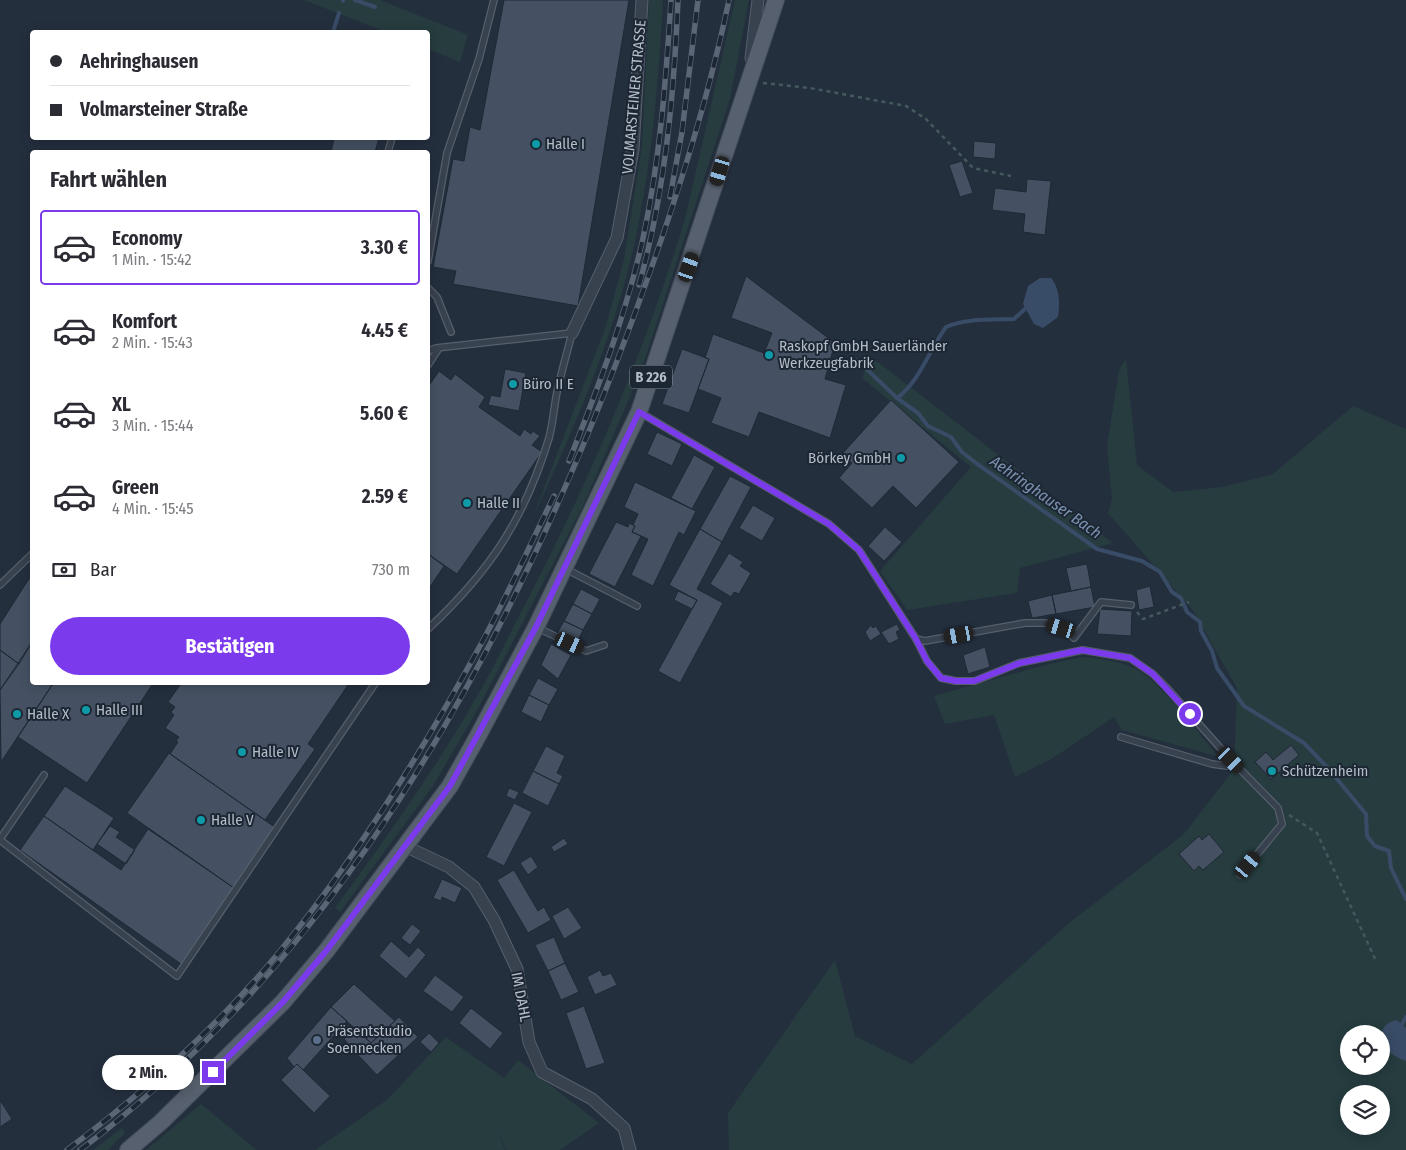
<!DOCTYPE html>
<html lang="de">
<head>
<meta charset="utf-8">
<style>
	body { margin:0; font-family:"Fira Sans Condensed",sans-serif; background:#f2f2f3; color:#2b2b33; height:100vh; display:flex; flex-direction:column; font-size:19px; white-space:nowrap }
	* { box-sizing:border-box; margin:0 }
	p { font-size:16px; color:#7c7c81 }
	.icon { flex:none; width:28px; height:28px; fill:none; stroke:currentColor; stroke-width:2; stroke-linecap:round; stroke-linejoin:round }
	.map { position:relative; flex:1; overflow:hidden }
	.details { position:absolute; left:30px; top:150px; width:400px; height:535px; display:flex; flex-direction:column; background:#fff; border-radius:5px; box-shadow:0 2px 12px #0003 }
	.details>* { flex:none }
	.guide { position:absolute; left:30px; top:30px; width:400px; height:110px; border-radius:5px; box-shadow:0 2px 12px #0003; display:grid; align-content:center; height:110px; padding:0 20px; background:#fff }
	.tools { position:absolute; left:1340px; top:1025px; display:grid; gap:10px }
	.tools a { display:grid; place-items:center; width:50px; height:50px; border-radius:50%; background:#fff; box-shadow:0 2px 12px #0003; font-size:25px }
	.end { position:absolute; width:22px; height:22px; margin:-11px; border:6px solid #7c3aed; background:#fff; box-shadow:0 0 0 2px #fff }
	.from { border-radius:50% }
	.bubble { position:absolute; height:35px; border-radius:18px; background:#fff; box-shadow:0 2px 12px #0003; font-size:16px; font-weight:700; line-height:35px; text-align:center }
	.car { position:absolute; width:15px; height:30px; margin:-15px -8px; border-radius:6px; box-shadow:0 0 4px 1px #0007; background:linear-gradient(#222 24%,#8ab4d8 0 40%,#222 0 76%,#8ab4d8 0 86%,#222 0) }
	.guide b { display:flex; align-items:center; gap:18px; height:48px; font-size:19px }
	.guide b+b { border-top:1px solid #e1e1e2 }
	.guide i { width:12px; height:12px; background:#2b2b33 }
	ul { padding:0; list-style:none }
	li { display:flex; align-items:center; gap:15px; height:75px; margin:0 10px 8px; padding:0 10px; border:2px solid transparent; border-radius:5px }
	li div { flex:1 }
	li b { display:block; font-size:19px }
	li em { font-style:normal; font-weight:700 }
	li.current { border-color:#7c3aed }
	li>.icon { width:45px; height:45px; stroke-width:1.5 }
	h2 { padding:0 20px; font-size:22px; line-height:60px }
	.pay { display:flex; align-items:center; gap:12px; height:55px; padding:0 20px; font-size:19px }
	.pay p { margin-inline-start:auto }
	.button { display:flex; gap:10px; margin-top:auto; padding:10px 20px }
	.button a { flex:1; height:58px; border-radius:30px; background:#7c3aed; color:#fff; font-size:20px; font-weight:700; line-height:58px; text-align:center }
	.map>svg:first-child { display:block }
</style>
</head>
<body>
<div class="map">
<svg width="1406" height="1150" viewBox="0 0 1406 1150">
	<rect width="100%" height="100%" fill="#242f3e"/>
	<path fill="#263c3f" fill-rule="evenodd" d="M304,0H380L468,35L460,62L428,49V32H386Z
		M649,0H663C658,88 651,177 630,263C607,353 570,438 531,522L606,326L624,259L642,146Z
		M735,0H749L730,99L641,371L583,506L478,709L433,786L340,912L335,908C383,842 431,775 472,705C489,677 503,647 518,618C585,491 643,357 685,219Z
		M870,356L1113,543L1020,568L1017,593L907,610L880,571L971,467L862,378Z
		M1126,359L1137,465L1173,492L1222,487L1273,474L1353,406L1406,429V1150H729L728,1113L835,960L855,1036L912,1064L1069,923L1184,834L1234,769L1237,688L1192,609L1108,513L1112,499L1107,446L1119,370ZM1349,1034H1381V1066H1349ZM1349,1094H1381V1126H1349Z
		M1083,657C1101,659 1119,661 1136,669C1160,681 1200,735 1219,757L1122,730L1114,717L1053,758L1015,777L994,715L945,724L934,696L1045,665Z
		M446,1037L504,1078L518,1060L599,1123L560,1150H506L497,1128L505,1150H315L387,1100Z
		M201,1104L257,1150H146Z
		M122,1128L125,1133L108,1150H93Z"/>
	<path fill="#394c67" d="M1040,278H1051C1060,289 1060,303 1058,317L1043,328L1034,324L1023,304L1028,286Z
		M1397,1020L1406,1028V1061C1401,1059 1395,1057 1391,1053C1377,1043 1378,1023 1397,1020Z"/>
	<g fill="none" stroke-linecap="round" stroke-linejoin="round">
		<path stroke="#394c67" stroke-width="4" d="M355,0L375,7
			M343,1V0
			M333,32L339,13
			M857,360L897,398L918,413L928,426L951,437L962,452L976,463L1097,549L1142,561L1160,572L1172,592L1181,598L1187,612L1200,622L1201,631L1212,651L1217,668L1244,706L1304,743L1327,767L1366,814L1367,836L1375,846L1389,851L1391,868L1406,899
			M897,398C919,382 930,349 946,327C966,318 992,320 1014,319L1026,308
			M1402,1024L1406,1017"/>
	</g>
	<path fill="#455162" stroke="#1f2835" d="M504,0H629L578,306L453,284L456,271L433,267L453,159L464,161L470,127L480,130Z
		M334,138H379L375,152H331Z
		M974,141L996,143L995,159L973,157Z
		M962,161L973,193L960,197L949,165Z
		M1027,179L1051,181L1045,235L1023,232L1025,214L992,210L995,188L1026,192Z
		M746,276L835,343L825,379L846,385L830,438L759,412L749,437L711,423L721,398L698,389L709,359L705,358L713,334L764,353L772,333L731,318Z
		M682,349L709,359L689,413L662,404Z
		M505,369L526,373L519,411L488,405L491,395L500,397Z
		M439,371L451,380L455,374L485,397L479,407L520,436L524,429L531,434L533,431L540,436L532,445L542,452L457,574L428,554V387Z
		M891,400L959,462L916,508L893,486L872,508L839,478L852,463L842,454Z
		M657,432L682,444L672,466L647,454Z
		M694,455L715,467L692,509L671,498Z
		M730,476L751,487L722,542L700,529Z
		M635,482L696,511L684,535L679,532L653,586L631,575L648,539L632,532L635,526L633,525L638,514L624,507Z
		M753,505L775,518L762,541L739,528Z
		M616,522L628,527L629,523L635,526L632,532L641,536L615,587L589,574Z
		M885,527L902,542L884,561L868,546Z
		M700,529L722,542L697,589L723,603L680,683L658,671L697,600L669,585Z
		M729,553L743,562L740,566L751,573L739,594L734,592L731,597L710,584Z
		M428,554L444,566L428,590Z
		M1087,564L1091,587L1071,591L1066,568Z
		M32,574V642L19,664L0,650V624Z
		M1150,586L1154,607L1139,610L1136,590Z
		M1091,587L1095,607L1056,614L1052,595Z
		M581,589L600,599L592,614L573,604Z
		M678,591L697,600L692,609L674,600Z
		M1052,595L1056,614L1032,618L1028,601Z
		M573,604L592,614L583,630L564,621Z
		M1100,609L1132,611L1131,636L1097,634Z
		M564,621L583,630L576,645L556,635Z
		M897,624L900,630L896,632L899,639L889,644L881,632Z
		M871,625L873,628L876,626L881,634L870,641L865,632Z
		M32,642V682H54L1,762L0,690Z
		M551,644L571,655L558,679L541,665Z
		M985,647L990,667L968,674L963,655Z
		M0,650L19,664L0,690Z
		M538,678L558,689L549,705L529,695Z
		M54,682H154L87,783L18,737Z
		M182,682H350L308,744L315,749L265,820L170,754L178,742L176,741L179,737L165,728L174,715L171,712L175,707L168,702Z
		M529,695L549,705L541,722L521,712Z
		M1291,745L1299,755L1271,779L1255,762L1266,752L1273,760Z
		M546,746L565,756L557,773L563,776L559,784L533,771Z
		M169,753L276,828L234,888L127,813Z
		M533,771L559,784L548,806L522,793Z
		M65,786L114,818L93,850L44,816Z
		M509,788L519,792L515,800L506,796Z
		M514,803L532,812L504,866L486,857Z
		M44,816L121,870L148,829L234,888L181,964L20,850Z
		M110,826L120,832L116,837L135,850L126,864L97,844Z
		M1209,834L1224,852L1203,870L1199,866L1194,871L1179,854L1199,836L1202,840Z
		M564,838L568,844L554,852L551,847Z
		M531,856L538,867L528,875L520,863Z
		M514,870L538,911L544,907L551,920L528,933L497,880Z
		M442,879L462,888L455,903L442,897L441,901L433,898Z
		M568,907L582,928L564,939L552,916Z
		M412,924L421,931L410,945L401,938Z
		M554,937L565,963L548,971L535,945Z
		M391,941L409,957L418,947L426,955L406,979L379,956Z
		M565,963L579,992L561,1000L548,971Z
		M600,970L603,976L611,973L617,985L595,995L587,977Z
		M435,975L464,997L452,1012L423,991Z
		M354,984L395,1021L371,1043L331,1007Z
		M584,1006L605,1063L586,1069L566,1013Z
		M331,1007L347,1021L303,1070L297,1064L294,1067L287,1058Z
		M471,1008L503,1033L490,1049L459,1023Z
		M399,1017L418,1037L377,1075L358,1055Z
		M355,1028L371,1043L358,1055L344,1039Z
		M429,1033L439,1043L431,1052L420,1042Z
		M297,1064L330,1096L314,1113L281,1080Z
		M0,1100L12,1119L0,1127Z"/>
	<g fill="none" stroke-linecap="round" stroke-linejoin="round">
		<defs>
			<path id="lane" d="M388,152L392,138
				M428,261L447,153L479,59L494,0
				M428,288L437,297L451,332
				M428,351L436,348L572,333C567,353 561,373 557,392C554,407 553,423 549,438C524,520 490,571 428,629
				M428,365L439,348
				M641,413L829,524L859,550L916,639L927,661L941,678L956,681H975L1019,663L1083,650L1130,658L1153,674L1166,687L1231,760L1227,766L1212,764L1121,737
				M566,569L637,606
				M0,585L32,554
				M538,628L586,651L604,645
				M916,639L925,641L1025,623H1045L1061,627L1074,638L1101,602L1131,605
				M1231,760L1278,808L1282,824L1240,875
				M0,839L44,775
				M0,840L177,976L376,682"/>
			<path id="street" d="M751,58L758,0
				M572,333L617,238L633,149L642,0
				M405,846L449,867L474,887L494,920L517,969L529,1042L542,1072L592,1099L624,1128L630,1150"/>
			<path id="primary" d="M128,1150L161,1122L283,1002L327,950L450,786L479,734L536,627L639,412L776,0"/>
		</defs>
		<use href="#lane" stroke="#565f6c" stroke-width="8"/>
		<use href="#street" stroke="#565f6c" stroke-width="13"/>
		<use href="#primary" stroke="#414a57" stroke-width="18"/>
		<path stroke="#44595c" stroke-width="2.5" stroke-dasharray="4 4" stroke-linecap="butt" d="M763,83L810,88L906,106L926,119L973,168L1011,176
			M1137,612L1143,619L1189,602
			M1289,815L1317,833L1376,961"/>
		<use href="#lane" stroke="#38414e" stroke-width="5.5"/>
		<use href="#street" stroke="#38414e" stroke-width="11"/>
		<use href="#primary" stroke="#56606e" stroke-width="16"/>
		<defs>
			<path id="rail" d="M670,197L682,132L698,0
				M639,285C665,192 674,96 678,0
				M569,461C598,388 626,315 643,238C660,160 666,80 671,0
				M67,1150C143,1093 215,1029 276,956C355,860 421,754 481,644C507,596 530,545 554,496
				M80,1150C340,955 502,659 617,361C662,243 703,124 729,0"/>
		</defs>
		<use href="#rail" stroke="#5a6575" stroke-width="5.5"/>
		<use href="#rail" stroke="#1d2633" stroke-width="4" stroke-dasharray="11" stroke-linecap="butt"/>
	</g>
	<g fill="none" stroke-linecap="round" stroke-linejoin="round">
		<path stroke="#7c3aed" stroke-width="6" d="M213,1072L283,1002L327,950L450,786L536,627L639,412L829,524L859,550L916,639L927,661L941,678L956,681H974L1020,663L1082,650L1130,658L1153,674L1190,714"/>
	</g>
	<g fill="#0f9aa8" stroke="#1d2633" stroke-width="2">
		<circle cx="536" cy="144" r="5"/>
		<circle cx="769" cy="355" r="5"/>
		<circle cx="513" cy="384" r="5"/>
		<circle cx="901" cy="458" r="5"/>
		<circle cx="467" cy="503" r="5"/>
		<circle cx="86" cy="710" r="5"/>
		<circle cx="17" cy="714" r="5"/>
		<circle cx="242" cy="752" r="5"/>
		<circle cx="1272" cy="771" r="5"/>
		<circle cx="201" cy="820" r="5"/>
	</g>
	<circle fill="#5c6f8a" stroke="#1d2633" stroke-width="2" cx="317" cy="1040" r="5"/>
	<g text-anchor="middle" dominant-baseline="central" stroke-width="4" stroke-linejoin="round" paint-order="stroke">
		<rect fill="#1d2633" stroke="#878f9c" stroke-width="1" x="630" y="365.5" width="42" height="23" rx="4"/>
		<g font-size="14" font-weight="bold" fill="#b4bcc9">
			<text x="651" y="377">B 226</text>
		</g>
		<g font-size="15" fill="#b4bcc9" stroke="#1d2633">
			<text transform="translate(634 97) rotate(-85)">VOLMARSTEINER STRASSE</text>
			<text transform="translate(521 997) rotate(79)">IM DAHL</text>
		</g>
		<g font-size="15" fill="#b4bcc9" stroke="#1d2633" text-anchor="start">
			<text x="546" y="144">Halle I</text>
			<text x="779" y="346">Raskopf GmbH Sauerländer<tspan x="779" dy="17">Werkzeugfabrik</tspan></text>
			<text x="523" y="384">Büro II E</text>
			<text x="891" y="458" text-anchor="end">Börkey GmbH</text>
			<text x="477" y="503">Halle II</text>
			<text x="96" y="710">Halle III</text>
			<text x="27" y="714">Halle X</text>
			<text x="252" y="752">Halle IV</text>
			<text x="1282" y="771">Schützenheim</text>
			<text x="211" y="820">Halle V</text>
			<text x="327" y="1031">Präsentstudio<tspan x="327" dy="17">Soennecken</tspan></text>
		</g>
		<g font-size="16" font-style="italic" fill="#7c92b1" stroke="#1d2633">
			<text transform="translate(1046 497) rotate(35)">Aehringhauser Bach</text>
		</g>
	</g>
</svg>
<div class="tools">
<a><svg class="icon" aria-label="locate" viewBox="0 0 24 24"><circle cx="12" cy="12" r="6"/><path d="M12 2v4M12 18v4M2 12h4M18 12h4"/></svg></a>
<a><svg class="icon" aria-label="layers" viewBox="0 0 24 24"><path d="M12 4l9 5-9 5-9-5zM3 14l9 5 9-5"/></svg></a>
</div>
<i class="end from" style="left:1190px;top:714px"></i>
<i class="end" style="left:213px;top:1072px"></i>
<div class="bubble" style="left:102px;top:1055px;width:92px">2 Min.</div>
<i class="car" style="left:720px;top:171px;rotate:197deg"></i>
<i class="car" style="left:689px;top:267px;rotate:19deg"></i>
<i class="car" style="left:1061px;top:628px;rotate:287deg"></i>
<i class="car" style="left:959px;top:635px;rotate:260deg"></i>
<i class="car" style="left:570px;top:643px;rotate:115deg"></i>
<i class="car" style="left:1231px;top:760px;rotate:135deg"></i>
<i class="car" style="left:1248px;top:865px;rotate:40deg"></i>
<div class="guide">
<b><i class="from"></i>Aehringhausen</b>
<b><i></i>Volmarsteiner Straße</b>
</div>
<section class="details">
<h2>Fahrt wählen</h2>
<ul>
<li class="current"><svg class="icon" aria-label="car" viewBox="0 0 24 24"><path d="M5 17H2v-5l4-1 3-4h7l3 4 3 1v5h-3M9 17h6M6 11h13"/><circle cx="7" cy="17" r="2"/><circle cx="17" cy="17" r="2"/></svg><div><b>Economy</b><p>1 Min. · 15:42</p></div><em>3.30 €</em></li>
<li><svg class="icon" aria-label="car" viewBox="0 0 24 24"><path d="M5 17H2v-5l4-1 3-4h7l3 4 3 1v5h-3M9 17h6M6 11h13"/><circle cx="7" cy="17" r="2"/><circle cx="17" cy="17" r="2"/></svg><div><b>Komfort</b><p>2 Min. · 15:43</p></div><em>4.45 €</em></li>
<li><svg class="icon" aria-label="car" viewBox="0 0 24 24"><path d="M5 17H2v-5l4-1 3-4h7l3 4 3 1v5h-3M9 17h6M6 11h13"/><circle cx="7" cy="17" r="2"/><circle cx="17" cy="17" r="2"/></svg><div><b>XL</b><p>3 Min. · 15:44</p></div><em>5.60 €</em></li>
<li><svg class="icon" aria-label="car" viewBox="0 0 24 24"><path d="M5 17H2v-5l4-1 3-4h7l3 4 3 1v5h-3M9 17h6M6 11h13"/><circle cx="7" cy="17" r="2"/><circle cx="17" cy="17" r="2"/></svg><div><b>Green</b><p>4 Min. · 15:45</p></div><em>2.59 €</em></li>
</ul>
<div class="pay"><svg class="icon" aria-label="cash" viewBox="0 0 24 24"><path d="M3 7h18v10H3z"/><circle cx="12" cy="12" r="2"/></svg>Bar<p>730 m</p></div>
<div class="button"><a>Bestätigen</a></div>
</section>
</div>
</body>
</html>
